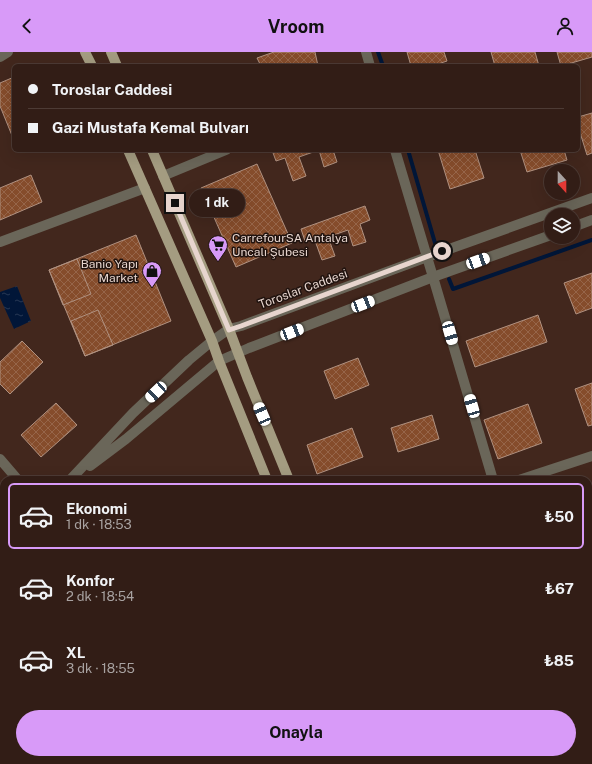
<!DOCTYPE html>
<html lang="tr">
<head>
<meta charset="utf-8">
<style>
	body { margin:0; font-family:"Public Sans",sans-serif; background:#3a261f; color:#f1f3f6; height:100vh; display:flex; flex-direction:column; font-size:15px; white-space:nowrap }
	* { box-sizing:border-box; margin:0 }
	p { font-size:13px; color:#a8a2a1 }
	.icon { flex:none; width:22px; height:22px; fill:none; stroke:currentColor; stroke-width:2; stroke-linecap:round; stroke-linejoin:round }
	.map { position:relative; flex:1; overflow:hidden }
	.sheet { position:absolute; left:0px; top:424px; width:592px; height:288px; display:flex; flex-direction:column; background:#321d16; border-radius:12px 12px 0 0; box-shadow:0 4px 16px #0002,0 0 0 1px #4d3b35 }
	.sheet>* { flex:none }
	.banner { position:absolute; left:12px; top:12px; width:568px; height:88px; border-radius:6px; box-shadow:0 4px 16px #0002,0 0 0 1px #4d3b35; display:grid; align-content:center; height:88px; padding:0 16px; background:#321d16 }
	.needle { width:26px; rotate:159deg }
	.controls { position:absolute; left:544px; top:112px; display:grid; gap:8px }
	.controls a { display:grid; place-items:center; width:36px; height:36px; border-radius:50%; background:#321d16; box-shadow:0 4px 16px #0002,0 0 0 1px #4d3b35; font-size:20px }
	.end { position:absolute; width:18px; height:18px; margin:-9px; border:5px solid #e7d5ce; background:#111; box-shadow:0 0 0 2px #111 }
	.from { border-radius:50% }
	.bubble { position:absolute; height:28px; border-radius:14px; background:#321d16; box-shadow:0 4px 16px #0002,0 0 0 1px #4d3b35; font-size:13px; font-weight:700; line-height:28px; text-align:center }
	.car { position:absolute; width:12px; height:24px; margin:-12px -6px; border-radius:5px; box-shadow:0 0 3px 1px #0007; background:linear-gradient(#fff 24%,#345 0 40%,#fff 0 76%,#345 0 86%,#fff 0) }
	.banner b { display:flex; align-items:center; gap:14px; height:38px; font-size:15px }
	.banner b+b { border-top:1px solid #4d3b35 }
	.banner i { width:10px; height:10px; background:#f1f3f6 }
	ul { padding:7px 0 0; list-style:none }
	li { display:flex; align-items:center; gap:12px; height:66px; margin:0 8px 6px; padding:0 8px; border:2px solid transparent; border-radius:6px }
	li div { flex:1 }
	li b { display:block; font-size:15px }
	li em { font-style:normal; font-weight:700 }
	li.current { border-color:#d89af8 }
	li>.icon { width:36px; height:36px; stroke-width:1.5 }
	.action { display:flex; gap:8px; margin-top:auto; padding:8px 16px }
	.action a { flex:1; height:46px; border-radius:24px; background:#d89af8; color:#111; font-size:16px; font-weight:700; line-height:46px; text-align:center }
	header { display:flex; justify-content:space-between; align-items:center; height:52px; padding:0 16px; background:#d89af8; color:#111; font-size:18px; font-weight:700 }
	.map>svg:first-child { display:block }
</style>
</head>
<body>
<header><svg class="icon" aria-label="back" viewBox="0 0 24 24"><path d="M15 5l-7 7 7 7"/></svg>Vroom<svg class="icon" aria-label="person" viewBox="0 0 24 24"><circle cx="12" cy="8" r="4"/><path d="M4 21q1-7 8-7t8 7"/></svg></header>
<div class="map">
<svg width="592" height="712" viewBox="0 0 592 712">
	<defs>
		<pattern id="water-ripples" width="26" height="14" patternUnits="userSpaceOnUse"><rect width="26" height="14" fill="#011638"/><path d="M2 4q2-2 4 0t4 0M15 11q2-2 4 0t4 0" fill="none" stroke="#263754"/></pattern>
		<pattern id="building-cross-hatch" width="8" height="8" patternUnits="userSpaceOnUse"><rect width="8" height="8" fill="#854c2b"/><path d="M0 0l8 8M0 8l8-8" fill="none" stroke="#966549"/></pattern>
	</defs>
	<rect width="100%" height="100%" fill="#42271d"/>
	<path fill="url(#water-ripples)" d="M17,234L31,269L14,277L0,246V240Z"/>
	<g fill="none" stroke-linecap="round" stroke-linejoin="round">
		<path stroke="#011638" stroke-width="4" d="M378,0L383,14
			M408,98L435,191
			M449,227L453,237L592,188"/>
	</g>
	<path fill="url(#building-cross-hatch)" stroke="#b09180" d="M274,0H315L318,14H261L257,6Z
		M407,0H444L447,9L432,14H411Z
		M491,0H535L539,14H495Z
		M557,0H592V5L561,14Z
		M14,25V86H13L0,54V31Z
		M592,61V101L587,103L578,74V65Z
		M272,98H333L337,110L324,115L319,98L299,105L306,124L293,129L285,106L276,109Z
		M438,98H475L484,126L450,137Z
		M520,98H564L567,108L527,120Z
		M257,112L292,191L236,215L201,136Z
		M31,123L42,150L0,168V136Z
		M365,154L370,168L360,172L366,190L353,194L348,178L328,185L335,204L322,208L314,186L305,189L301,177Z
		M136,183L171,269L85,304L49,218Z
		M77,207L91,242L63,253L49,218Z
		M592,221V256L576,262L564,231Z
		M98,258L113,293L85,304L71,269Z
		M538,263L547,290L475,315L466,289Z
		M22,289L43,310L10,342L0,332V310Z
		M358,306L369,333L335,347L324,319Z
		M592,331V373L588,374L575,337Z
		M56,351L77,373L41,405L21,383Z
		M528,352L542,391L498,407L484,368Z
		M432,363L439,387L398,400L391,376Z
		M352,376L363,405L317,422L307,393Z
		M0,551L4,556V584L0,588Z
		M588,601L592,605V640L588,637Z
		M124,708H162L159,712H130Z
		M249,708H339L341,712H251Z
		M517,708H531L527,712H521Z"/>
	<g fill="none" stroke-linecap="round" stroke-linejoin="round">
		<path stroke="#6a6659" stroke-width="10" d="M366,0L370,14
			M0,5L8,0
			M395,98L427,205
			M163,124L226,98
			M0,190L145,136
			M433,225L493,428
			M0,407L18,428
			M519,428L592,404
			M588,661L592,665
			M9,712L14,708
			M188,712L191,708
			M468,712L472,708"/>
		<path stroke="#6a6659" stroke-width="10" d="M573,175L592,168
			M427,205L433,225
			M90,414L126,387L219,309L249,296L433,225L551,183
			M70,428L133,361L189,308L212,289L229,277L241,274L427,205L592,146
			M0,495L4,491"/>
		<path stroke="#a49c81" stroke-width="10" d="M85,0L92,14
			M111,0L117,14
			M128,98L212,289L219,309L267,428
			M152,98L229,277L247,325L289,428
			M381,708L382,712
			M404,708L406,712"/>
	</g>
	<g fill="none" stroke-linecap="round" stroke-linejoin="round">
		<path stroke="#e7d5ce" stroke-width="5" d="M175,151L229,278L241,274L442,199"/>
	</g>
	<defs>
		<symbol id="supermarket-pin" viewBox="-11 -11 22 30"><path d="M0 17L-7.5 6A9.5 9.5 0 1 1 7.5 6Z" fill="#d89af8" stroke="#20130f"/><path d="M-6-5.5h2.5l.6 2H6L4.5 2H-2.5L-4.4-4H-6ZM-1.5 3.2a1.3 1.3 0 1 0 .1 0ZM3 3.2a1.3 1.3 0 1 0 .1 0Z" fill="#111"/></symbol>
		<symbol id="shop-pin" viewBox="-11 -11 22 30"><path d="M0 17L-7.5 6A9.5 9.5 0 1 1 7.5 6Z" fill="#d89af8" stroke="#20130f"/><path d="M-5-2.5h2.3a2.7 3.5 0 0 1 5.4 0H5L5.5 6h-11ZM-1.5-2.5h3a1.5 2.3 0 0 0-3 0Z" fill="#111"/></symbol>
	</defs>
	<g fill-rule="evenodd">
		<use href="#supermarket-pin" x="207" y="182" width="22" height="30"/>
		<use href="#shop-pin" x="141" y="208" width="22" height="30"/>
	</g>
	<g text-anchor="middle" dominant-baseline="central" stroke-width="3" stroke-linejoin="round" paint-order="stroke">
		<g font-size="12" fill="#e7d5ce" stroke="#20130f" text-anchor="start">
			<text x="232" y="186">CarrefourSA Antalya<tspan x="232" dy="14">Uncalı Şubesi</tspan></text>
			<text x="138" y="212" text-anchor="end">Banio Yapı<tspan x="138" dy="14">Market</tspan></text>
		</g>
		<g font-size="12" fill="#e7d5ce" stroke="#20130f">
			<text transform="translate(303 237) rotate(-20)">Toroslar Caddesi</text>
		</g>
	</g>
</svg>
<div class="controls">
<a><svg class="needle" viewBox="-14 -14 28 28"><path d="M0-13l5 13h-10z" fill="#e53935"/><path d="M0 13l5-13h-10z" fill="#a8a2a1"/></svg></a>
<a><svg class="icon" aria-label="layers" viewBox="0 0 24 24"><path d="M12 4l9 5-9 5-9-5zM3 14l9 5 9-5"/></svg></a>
</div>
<i class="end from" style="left:442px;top:199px"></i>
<i class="end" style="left:175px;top:151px"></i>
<div class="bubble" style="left:189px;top:137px;width:56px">1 dk</div>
<i class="car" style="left:478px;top:209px;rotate:70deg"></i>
<i class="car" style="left:363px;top:252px;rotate:69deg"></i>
<i class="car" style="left:292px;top:280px;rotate:69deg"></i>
<i class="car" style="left:450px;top:281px;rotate:164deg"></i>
<i class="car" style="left:156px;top:340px;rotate:227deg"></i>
<i class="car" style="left:472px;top:354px;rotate:344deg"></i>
<i class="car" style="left:262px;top:362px;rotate:337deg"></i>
<div class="banner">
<b><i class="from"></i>Toroslar Caddesi</b>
<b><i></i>Gazi Mustafa Kemal Bulvarı</b>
</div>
<section class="sheet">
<ul>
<li class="current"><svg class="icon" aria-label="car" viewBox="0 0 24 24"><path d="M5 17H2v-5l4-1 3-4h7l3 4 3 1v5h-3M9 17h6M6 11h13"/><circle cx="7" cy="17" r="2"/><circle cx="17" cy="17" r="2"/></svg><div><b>Ekonomi</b><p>1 dk · 18:53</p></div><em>₺50</em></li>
<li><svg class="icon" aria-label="car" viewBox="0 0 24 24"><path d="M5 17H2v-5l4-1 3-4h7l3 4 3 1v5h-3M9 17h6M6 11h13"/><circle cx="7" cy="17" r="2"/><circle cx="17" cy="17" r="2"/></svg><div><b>Konfor</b><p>2 dk · 18:54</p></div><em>₺67</em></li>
<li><svg class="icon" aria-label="car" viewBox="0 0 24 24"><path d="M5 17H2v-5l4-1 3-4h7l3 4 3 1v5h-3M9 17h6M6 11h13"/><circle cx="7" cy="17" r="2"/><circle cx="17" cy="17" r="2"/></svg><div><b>XL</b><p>3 dk · 18:55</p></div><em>₺85</em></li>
</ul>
<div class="action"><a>Onayla</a></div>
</section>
</div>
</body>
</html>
